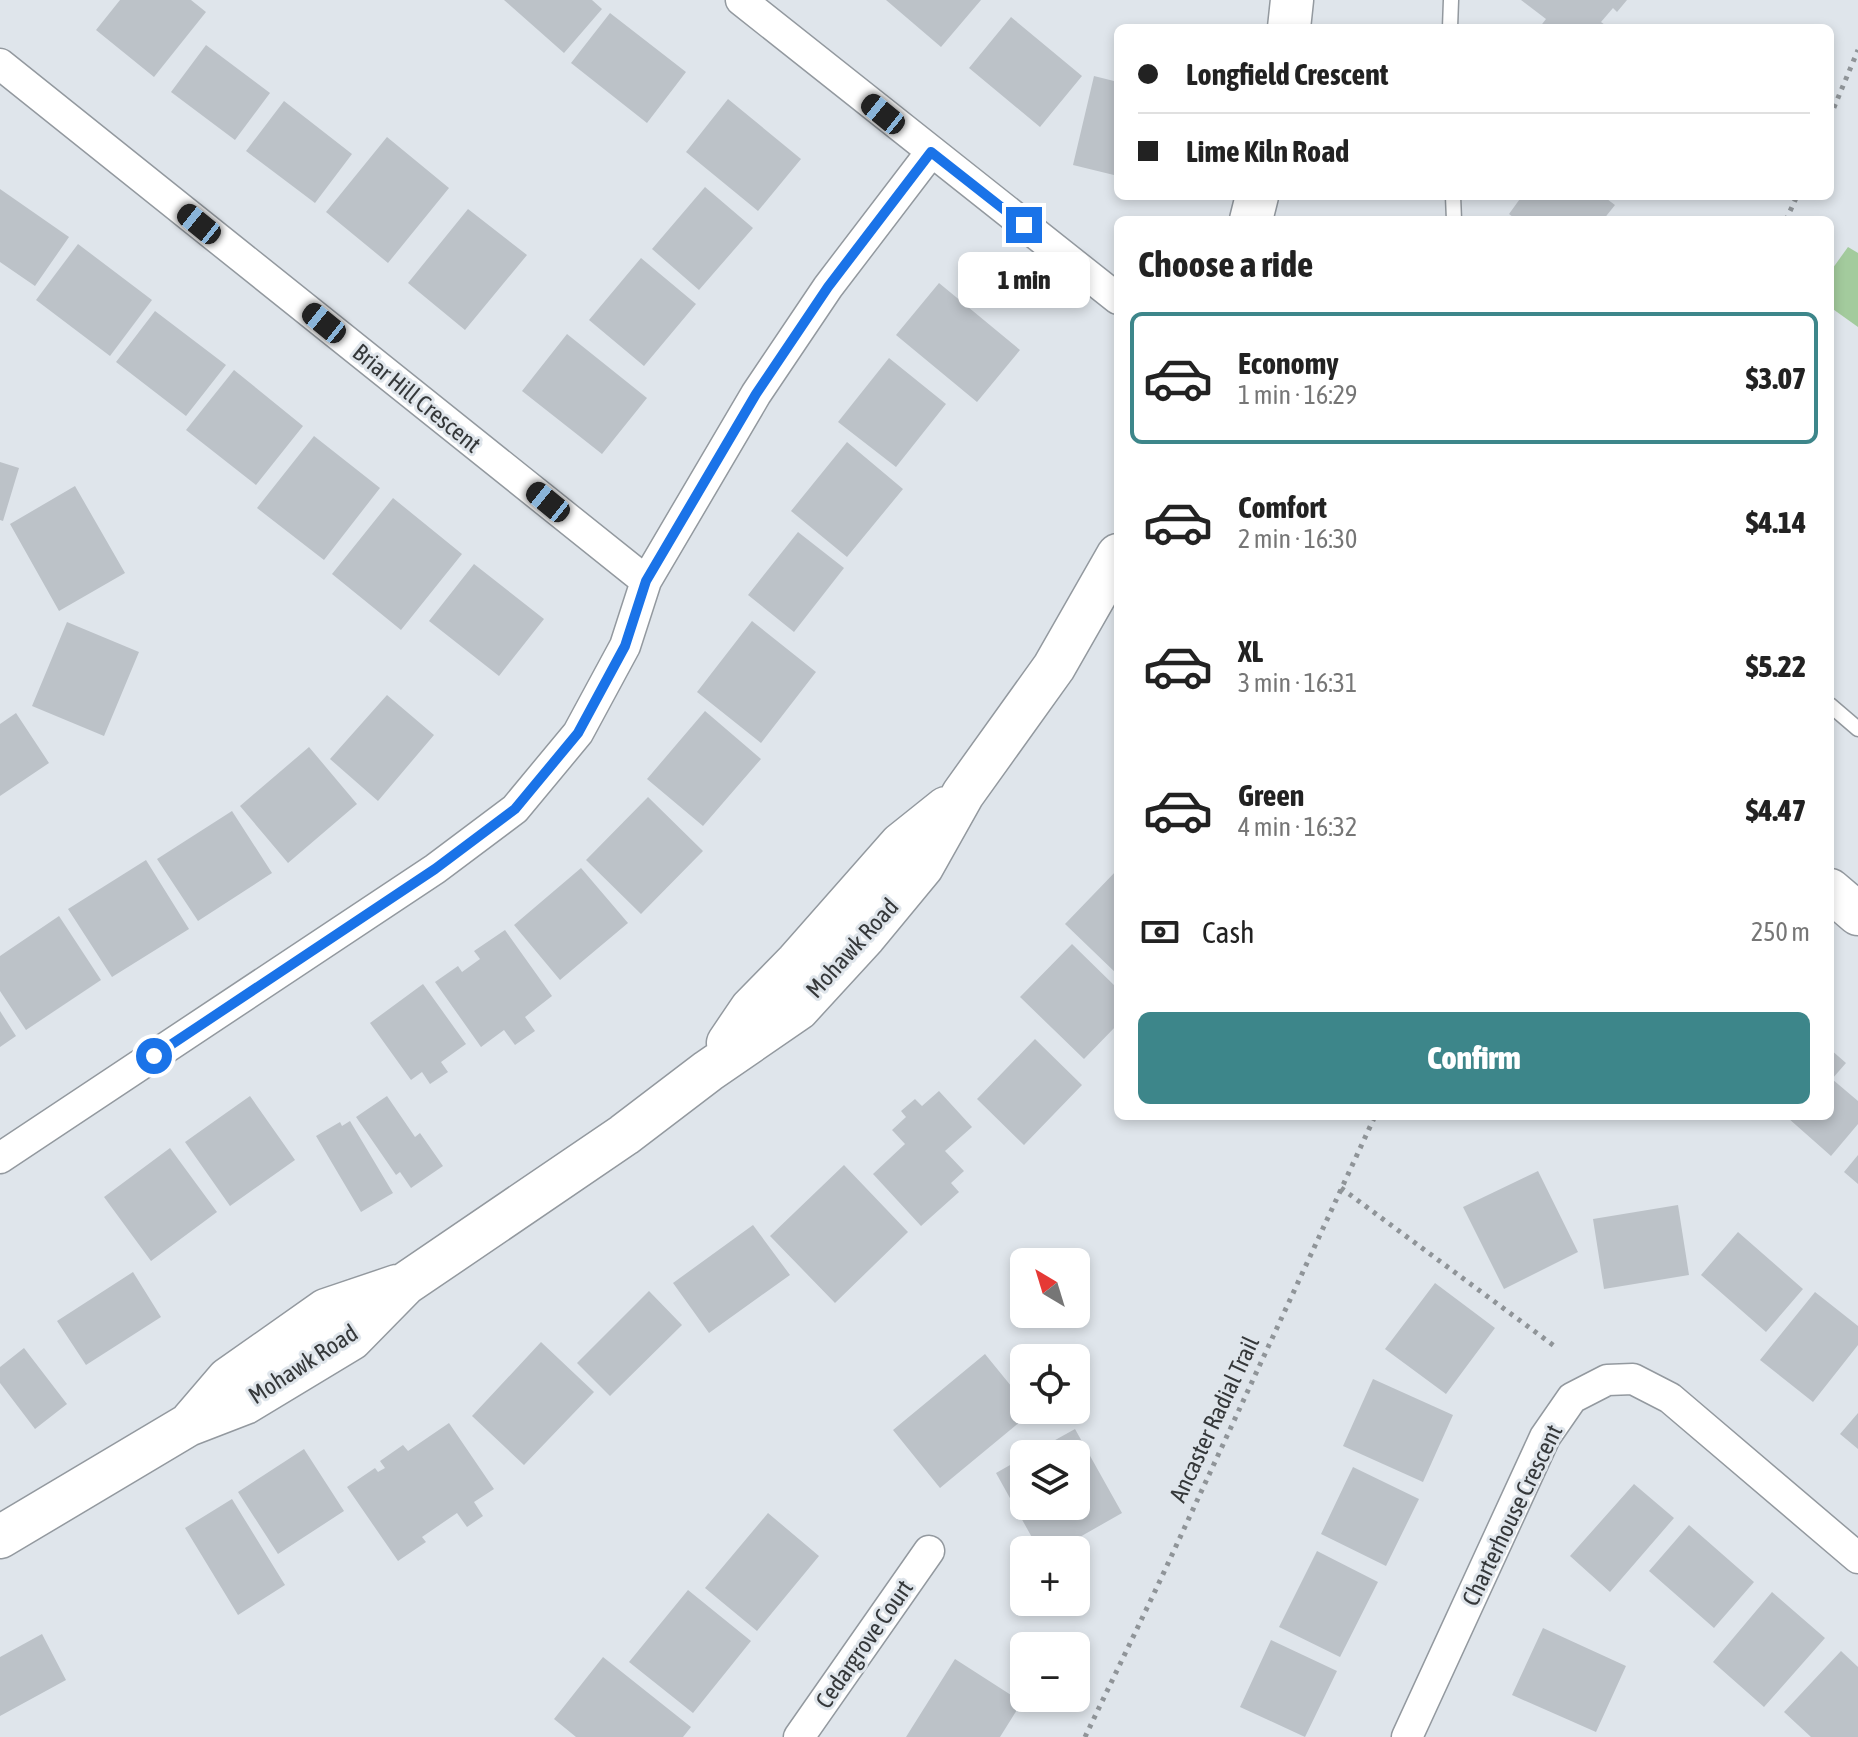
<!DOCTYPE html>
<html lang="en">
<head>
<meta charset="utf-8">
<style>
	body { margin:0; font-family:"Asap Condensed",sans-serif; background:#f6f6f6; color:#222; height:100vh; display:flex; flex-direction:column; font-size:30px; white-space:nowrap }
	* { box-sizing:border-box; margin:0 }
	p { font-size:26px; color:#767676 }
	.icon { flex:none; width:44px; height:44px; fill:none; stroke:currentColor; stroke-width:2; stroke-linecap:round; stroke-linejoin:round }
	.map { position:relative; flex:1; overflow:hidden }
	.details { position:absolute; left:1114px; top:216px; width:720px; height:904px; display:flex; flex-direction:column; background:#fff; border-radius:12px; box-shadow:0 4px 12px #0003 }
	.details>* { flex:none }
	.hud { position:absolute; left:1114px; top:24px; width:720px; height:176px; border-radius:12px; box-shadow:0 4px 12px #0003; display:grid; align-content:center; height:176px; padding:0 24px; background:#fff }
	.needle { width:52px; rotate:322deg }
	.fabs { position:absolute; left:1010px; top:1248px; display:grid; gap:16px }
	.fabs a { display:grid; place-items:center; width:80px; height:80px; border-radius:12px; background:#fff; box-shadow:0 4px 12px #0003; font-size:40px }
	.end { position:absolute; width:36px; height:36px; margin:-18px; border:10px solid #1a73e8; background:#fff; box-shadow:0 0 0 4px #fff }
	.from { border-radius:50% }
	.bubble { position:absolute; height:56px; border-radius:12px; background:#fff; box-shadow:0 4px 12px #0003; font-size:26px; font-weight:800; line-height:56px; text-align:center }
	.car { position:absolute; width:24px; height:48px; margin:-24px -12px; border-radius:10px; box-shadow:0 0 6px 2px #0007; background:linear-gradient(#222 24%,#8ab4d8 0 40%,#222 0 76%,#8ab4d8 0 86%,#222 0) }
	.hud b { display:flex; align-items:center; gap:28px; height:76px; font-size:30px }
	.hud b+b { border-top:2px solid #e0e0e0 }
	.hud i { width:20px; height:20px; background:#222 }
	ul { padding:0; list-style:none }
	li { display:flex; align-items:center; gap:24px; height:132px; margin:0 16px 12px; padding:0 8px; border:4px solid transparent; border-radius:12px }
	li div { flex:1 }
	li b { display:block; font-size:30px }
	li em { font-style:normal; font-weight:800 }
	li.active { border-color:#3d868a }
	li>.icon { width:72px; height:72px; stroke-width:1.5 }
	h2 { padding:0 24px; font-size:36px; line-height:96px }
	.pay { display:flex; align-items:center; gap:20px; height:88px; padding:0 24px; font-size:30px }
	.pay p { margin-inline-start:auto }
	.cta { display:flex; gap:16px; margin-top:auto; padding:16px 24px }
	.cta a { flex:1; height:92px; border-radius:12px; background:#3d868a; color:#fff; font-size:32px; font-weight:800; line-height:92px; text-align:center }
	.map>svg:first-child { display:block }
</style>
</head>
<body>
<div class="map">
<svg width="1858" height="1737" viewBox="0 0 1858 1737">
	<rect width="100%" height="100%" fill="#dfe5eb"/>
	<path fill="#a3cb9d" d="M1848,247L1858,253V327L1830,307V272Z"/>
	<path fill="#bcc2c8" d="M120,0H191L206,12L154,77L96,30Z
		M504,0H592L602,9L564,53Z
		M886,0H981L941,47Z
		M1521,0H1627L1617,12L1613,8L1601,22L1609,28H1539L1546,19Z
		M610,13L686,72L647,123L571,63Z
		M1011,17L1082,76L1040,127L969,68Z
		M206,45L270,93L235,140L171,92Z
		M1094,76L1118,82V176L1073,165Z
		M728,99L801,159L758,211L686,152Z
		M284,101L352,154L315,203L246,151Z
		M387,137L449,188L388,263L326,212Z
		M705,187L753,228L699,290L652,249Z
		M0,189L69,237L35,286L0,262Z
		M1522,196H1603L1615,205L1603,220H1517L1509,214Z
		M468,209L527,255L465,330L408,283Z
		M78,244L152,300L110,356L36,300Z
		M641,258L696,304L644,366L589,320Z
		M939,283L1020,350L977,402L896,335Z
		M155,311L226,365L186,416L116,362Z
		M567,334L647,398L602,454L522,391Z
		M889,358L946,404L896,467L838,422Z
		M234,370L303,426L256,485L186,430Z
		M314,436L380,488L324,560L257,508Z
		M847,442L903,489L847,557L791,511Z
		M0,462L19,468L3,521L0,520Z
		M75,486L125,573L59,611L10,524Z
		M393,498L462,554L401,630L332,574Z
		M798,532L844,568L794,632L748,595Z
		M474,564L544,619L499,676L429,621Z
		M752,621L816,672L761,743L697,692Z
		M67,622L139,652L104,736L32,706Z
		M387,695L434,735L378,801L330,759Z
		M705,711L761,759L703,826L647,779Z
		M16,713L49,763L0,796V724Z
		M309,747L357,804L288,863L240,806Z
		M648,797L703,851L641,914L586,860Z
		M232,811L272,873L198,921L157,859Z
		M146,860L189,929L112,977L68,909Z
		M581,868L628,923L560,980L514,925Z
		M1118,869V975L1065,924Z
		M59,916L101,980L26,1030L0,991V956Z
		M505,930L552,996L525,1017L535,1031L515,1045L504,1030L481,1047L435,982L458,966L462,972L480,959L474,951Z
		M1072,944L1118,989V1024L1084,1059L1020,997Z
		M423,984L466,1044L441,1062L448,1072L430,1084L422,1072L411,1080L370,1023Z
		M0,1011L16,1036L0,1047Z
		M1035,1039L1082,1085L1024,1145L977,1099Z
		M1830,1049L1846,1063L1832,1079L1858,1101V1124L1831,1156L1788,1118L1789,1116H1830Z
		M939,1091L972,1127L945,1151L964,1171L951,1183L959,1192L921,1226L873,1174L905,1144L892,1130L906,1117L901,1111L915,1099L922,1106Z
		M250,1096L295,1160L230,1206L185,1142Z
		M387,1096L415,1137L420,1133L443,1166L411,1188L400,1172L396,1175L356,1117Z
		M350,1121L393,1193L361,1212L316,1136L340,1122L342,1126Z
		M170,1148L217,1212L151,1261L104,1197Z
		M1858,1155V1184L1844,1172Z
		M844,1165L908,1232L835,1303L770,1236Z
		M1538,1171L1578,1252L1504,1289L1463,1207Z
		M1678,1205L1689,1275L1604,1289L1593,1219Z
		M753,1225L790,1275L709,1333L673,1283Z
		M1738,1232L1803,1289L1766,1332L1701,1275Z
		M133,1272L161,1317L86,1365L57,1321Z
		M1435,1283L1495,1328L1446,1394L1385,1349Z
		M649,1291L682,1325L610,1396L577,1363Z
		M1815,1292L1858,1326V1345L1813,1402L1760,1360Z
		M541,1342L594,1392L524,1465L472,1416Z
		M24,1348L67,1404L35,1429L0,1383V1367Z
		M985,1354L1024,1402V1410L1032,1412L940,1488L893,1430Z
		M1373,1379L1453,1415L1423,1482L1343,1446Z
		M1858,1413V1449L1840,1434Z
		M449,1423L494,1489L474,1502L483,1516L467,1527L457,1513L422,1537L426,1542L398,1561L347,1487L375,1468L378,1472L385,1468L380,1461L403,1445L408,1451Z
		M1075,1429L1122,1513L1057,1550H1039L996,1473L1024,1457V1506H1076V1454H1030Z
		M304,1449L344,1511L278,1554L238,1492Z
		M1353,1467L1419,1499L1386,1566L1321,1534Z
		M1634,1484L1674,1518L1610,1592L1570,1556Z
		M232,1499L285,1585L238,1615L185,1528Z
		M768,1513L819,1556L757,1631L705,1588Z
		M1689,1525L1754,1582L1714,1628L1649,1571Z
		M1317,1551L1378,1582L1340,1657L1279,1627Z
		M688,1590L751,1641L693,1713L629,1662Z
		M1772,1592L1825,1638L1764,1707L1713,1662Z
		M1543,1628L1626,1666L1596,1732L1512,1695Z
		M42,1634L66,1680L0,1716V1657Z
		M1271,1640L1337,1671L1305,1737L1240,1707Z
		M1841,1651L1858,1667V1737H1811L1784,1712Z
		M603,1657L691,1727L683,1737H576L554,1719Z
		M955,1659L1022,1702L1000,1737H906Z"/>
	<g fill="none" stroke-linecap="round" stroke-linejoin="round">
		<defs>
			<path id="lane" d="M1450,28L1451,0
				M1453,196L1454,220
				M1830,705L1858,729"/>
			<path id="street" d="M741,0L1118,299
				M0,64L646,581
				M0,1158L435,869L515,809L578,733L625,646L646,581L756,394L828,287L931,152
				M799,1737L929,1551
				M1407,1737L1545,1437L1572,1398L1607,1380L1633,1379L1670,1398L1858,1558"/>
			<path id="secondary" d="M1289,28L1292,0
				M1251,220L1257,196
				M1830,890L1858,914
				M728,1043L751,1009L797,962L901,844L946,808
				M192,1421L228,1379L326,1310L397,1286
				M0,1537L188,1425L245,1403L351,1339L405,1284L624,1135L708,1071L798,1009L865,936L922,867L963,794L1054,667L1118,555"/>
		</defs>
		<use href="#lane" stroke="#93999f" stroke-width="17"/>
		<use href="#street" stroke="#93999f" stroke-width="33"/>
		<use href="#secondary" stroke="#93999f" stroke-width="45"/>
		<path stroke="#8f9498" stroke-width="5" stroke-dasharray="4 6" stroke-linecap="butt" d="M1830,117L1858,50
			M1786,220L1797,196
			M1341,1188L1557,1348
			M1085,1737L1158,1585L1375,1116"/>
		<use href="#lane" stroke="#fff" stroke-width="14"/>
		<use href="#street" stroke="#fff" stroke-width="30"/>
		<use href="#secondary" stroke="#fff" stroke-width="42"/>
	</g>
	<g fill="none" stroke-linecap="round" stroke-linejoin="round">
		<path stroke="#1a73e8" stroke-width="10" d="M154,1056L435,869L515,809L578,733L625,646L646,581L756,394L828,287L931,152L1024,225"/>
	</g>
	<g text-anchor="middle" dominant-baseline="central" stroke-width="6" stroke-linejoin="round" paint-order="stroke">
		<g font-size="24" fill="#35383a" stroke="#dfe5eb">
			<text transform="translate(417 398) rotate(39)">Briar Hill Crescent</text>
			<text transform="translate(852 948) rotate(-48)">Mohawk Road</text>
			<text transform="translate(303 1364) rotate(-33)">Mohawk Road</text>
			<text transform="translate(1214 1419) rotate(-65)">Ancaster Radial Trail</text>
			<text transform="translate(1512 1515) rotate(-64)">Charterhouse Crescent</text>
			<text transform="translate(864 1644) rotate(-55)">Cedargrove Court</text>
		</g>
	</g>
</svg>
<div class="fabs">
<a><svg class="needle" viewBox="-14 -14 28 28"><path d="M0-13l5 13h-10z" fill="#e53935"/><path d="M0 13l5-13h-10z" fill="#767676"/></svg></a>
<a><svg class="icon" aria-label="locate" viewBox="0 0 24 24"><circle cx="12" cy="12" r="6"/><path d="M12 2v4M12 18v4M2 12h4M18 12h4"/></svg></a>
<a><svg class="icon" aria-label="layers" viewBox="0 0 24 24"><path d="M12 4l9 5-9 5-9-5zM3 14l9 5 9-5"/></svg></a>
<a>+</a>
<a>−</a>
</div>
<i class="end from" style="left:154px;top:1056px"></i>
<i class="end" style="left:1024px;top:225px"></i>
<div class="bubble" style="left:958px;top:252px;width:132px">1 min</div>
<i class="car" style="left:883px;top:114px;rotate:309deg"></i>
<i class="car" style="left:199px;top:224px;rotate:309deg"></i>
<i class="car" style="left:324px;top:323px;rotate:309deg"></i>
<i class="car" style="left:548px;top:502px;rotate:309deg"></i>
<div class="hud">
<b><i class="from"></i>Longfield Crescent</b>
<b><i></i>Lime Kiln Road</b>
</div>
<section class="details">
<h2>Choose a ride</h2>
<ul>
<li class="active"><svg class="icon" aria-label="car" viewBox="0 0 24 24"><path d="M5 17H2v-5l4-1 3-4h7l3 4 3 1v5h-3M9 17h6M6 11h13"/><circle cx="7" cy="17" r="2"/><circle cx="17" cy="17" r="2"/></svg><div><b>Economy</b><p>1 min · 16:29</p></div><em>$3.07</em></li>
<li><svg class="icon" aria-label="car" viewBox="0 0 24 24"><path d="M5 17H2v-5l4-1 3-4h7l3 4 3 1v5h-3M9 17h6M6 11h13"/><circle cx="7" cy="17" r="2"/><circle cx="17" cy="17" r="2"/></svg><div><b>Comfort</b><p>2 min · 16:30</p></div><em>$4.14</em></li>
<li><svg class="icon" aria-label="car" viewBox="0 0 24 24"><path d="M5 17H2v-5l4-1 3-4h7l3 4 3 1v5h-3M9 17h6M6 11h13"/><circle cx="7" cy="17" r="2"/><circle cx="17" cy="17" r="2"/></svg><div><b>XL</b><p>3 min · 16:31</p></div><em>$5.22</em></li>
<li><svg class="icon" aria-label="car" viewBox="0 0 24 24"><path d="M5 17H2v-5l4-1 3-4h7l3 4 3 1v5h-3M9 17h6M6 11h13"/><circle cx="7" cy="17" r="2"/><circle cx="17" cy="17" r="2"/></svg><div><b>Green</b><p>4 min · 16:32</p></div><em>$4.47</em></li>
</ul>
<div class="pay"><svg class="icon" aria-label="cash" viewBox="0 0 24 24"><path d="M3 7h18v10H3z"/><circle cx="12" cy="12" r="2"/></svg>Cash<p>250 m</p></div>
<div class="cta"><a>Confirm</a></div>
</section>
</div>
</body>
</html>
